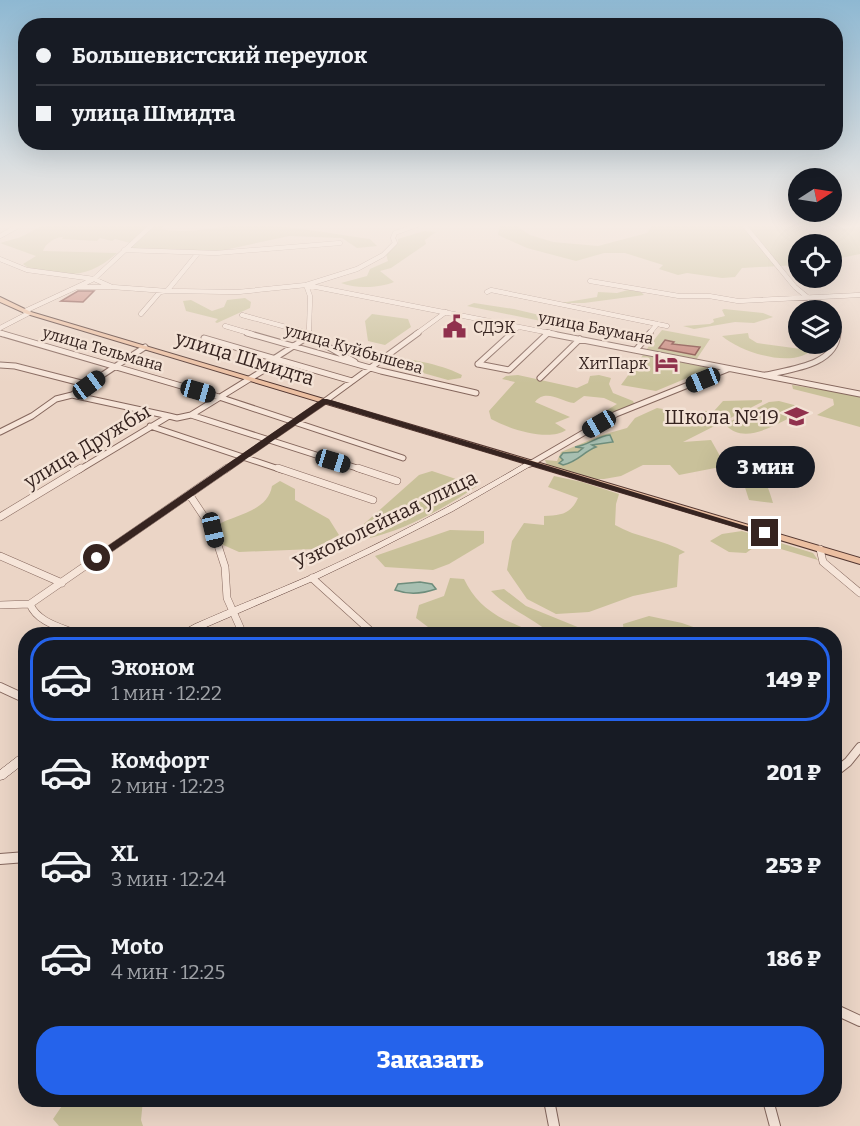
<!DOCTYPE html>
<html lang="ru">
<head>
<meta charset="utf-8">
<style>
	body { margin:0; font-family:Bitter,serif; background:#242831; color:#f1f3f6; height:100vh; display:flex; flex-direction:column; font-size:22px; white-space:nowrap }
	* { box-sizing:border-box; margin:0 }
	p { font-size:20px; color:#9ea1a6 }
	.icon { flex:none; width:33px; height:33px; fill:none; stroke:currentColor; stroke-width:2; stroke-linecap:round; stroke-linejoin:round }
	.map { position:relative; flex:1; overflow:hidden }
	.sheet { position:absolute; left:18px; top:627px; width:824px; height:480px; display:flex; flex-direction:column; background:#171b24; border-radius:24px; box-shadow:0 6px 24px #0002 }
	.sheet>* { flex:none }
	.guide { position:absolute; left:18px; top:18px; width:825px; height:132px; border-radius:24px; box-shadow:0 6px 24px #0002; display:grid; align-content:center; height:132px; padding:0 18px; background:#171b24 }
	.needle { width:39px; rotate:78deg }
	.tools { position:absolute; left:788px; top:168px; display:grid; gap:12px }
	.tools a { display:grid; place-items:center; width:54px; height:54px; border-radius:50%; background:#171b24; box-shadow:0 6px 24px #0002; font-size:30px }
	.end { position:absolute; width:27px; height:27px; margin:-14px; border:8px solid #362420; background:#fff; box-shadow:0 0 0 3px #fff }
	.from { border-radius:50% }
	.bubble { position:absolute; height:42px; border-radius:21px; background:#171b24; box-shadow:0 6px 24px #0002; font-size:20px; font-weight:800; line-height:42px; text-align:center }
	.car { position:absolute; width:18px; height:36px; margin:-18px -9px; border-radius:8px; box-shadow:0 0 4px 2px #0007; background:linear-gradient(#222 24%,#8ab4d8 0 40%,#222 0 76%,#8ab4d8 0 86%,#222 0) }
	.guide b { display:flex; align-items:center; gap:21px; height:57px; font-size:22px }
	.guide b+b { border-top:2px solid #363941 }
	.guide i { width:15px; height:15px; background:#f1f3f6 }
	ul { padding:10px 0 0; list-style:none }
	li { display:flex; align-items:center; gap:18px; height:84px; margin:0 12px 9px; padding:0 6px; border:3px solid transparent; border-radius:24px }
	li div { flex:1 }
	li b { display:block; font-size:22px }
	li em { font-style:normal; font-weight:800 }
	li.on { border-color:#2563eb }
	li>.icon { width:54px; height:54px; stroke-width:1.5 }
	.cta { display:flex; gap:12px; margin-top:auto; padding:12px 18px }
	.cta a { flex:1; height:69px; border-radius:24px; background:#2563eb; color:#fff; font-size:24px; font-weight:800; line-height:69px; text-align:center }
	.map>svg:first-child { display:block }
</style>
</head>
<body>
<div class="map">
<svg width="860" height="1126" viewBox="0 0 860 1126">
	<rect width="100%" height="100%" fill="#ebd5c6"/>
	<path fill="#c9c19a" d="M43,225H151L130,243L115,239L112,241L100,238L97,241L62,239L63,237C55,237 45,244 43,251L117,253C89,279 62,278 27,267L23,264L36,256L0,243L21,237Z
		M156,225H165L161,229C191,235 220,225 249,225C290,225 330,234 370,239L377,246L357,248L342,238L289,236L220,251L128,249Z
		M500,225H515L530,235L553,242L598,246L647,233L652,225H800L809,231L860,227V254L831,260V244H798V265L742,268L735,277L722,278L687,273L678,275L659,269L663,265L625,253H604L576,261L527,248L498,235Z
		M424,231L436,232L425,240L426,244L391,268L380,271L394,282C379,288 356,289 341,283L367,276L370,269L388,261L386,254L398,243V239Z
		M628,290L641,292L644,295L584,303H561L597,297L598,292L617,293Z
		M245,298L251,302L250,308L217,323L215,322L218,319L186,311L183,301L191,300L212,311L224,307L227,300Z
		M474,303L514,309L586,326L575,328L467,306Z
		M724,309L763,313L773,317L754,323L735,322L694,329L683,326L710,324L714,322L713,319L725,316L722,310Z
		M372,314L408,319L411,327L385,345L368,341L365,321Z
		M662,330L710,339L696,360L646,350Z
		M748,333L749,338L757,343L801,349L809,344L816,346C797,371 742,353 722,336Z
		M643,355L711,368L656,391L621,385Z
		M390,358C408,357 446,366 462,375L461,378L448,380L384,362Z
		M518,375L577,388L588,383L590,376L599,375L611,378L609,384L613,393L633,401L635,405L593,426L584,424L617,404L604,398L584,396L574,403C561,402 546,388 535,402L570,417L555,423L566,430C549,442 509,429 491,419L489,411L515,382L502,379L506,376Z
		M792,385L860,396V427L817,415L834,405L833,399L793,389Z
		M762,400V402L683,442L711,440L720,456C756,463 763,469 773,503L749,500L742,478L715,468L679,475L670,465H643L621,476L604,479H595L547,465L545,460L557,461L561,452L602,435L627,428L635,418L657,408L674,411L672,415L681,411H714L723,401Z
		M779,401L794,405L799,409L798,414C777,423 744,447 725,424L769,402Z
		M432,471L477,486C443,509 405,530 366,539L356,531L419,475Z
		M554,476L582,482L619,494L616,504L615,525C637,538 663,539 685,552L679,555L677,587L633,596L589,612L556,614L527,599L507,570L512,541L524,523L544,525V516C561,515 570,515 578,498L548,487Z
		M280,481L295,489V500L329,519L339,535L313,549L239,552L221,544L217,525C237,514 268,511 272,486Z
		M450,530L484,531V543L449,564L433,570L385,567L375,556Z
		M742,531L813,553L818,560L760,543L746,553L729,552L710,541L722,534Z
		M450,578L464,579C473,598 486,610 505,620C514,624 524,627 531,634L436,633L416,618L419,605L444,596Z
		M504,589L526,606L580,628L588,634H552C532,618 509,609 491,591Z
		M649,616L682,623L713,634H624L623,624Z
		M66,1100H143L141,1120L143,1126H59L53,1119Z"/>
	<path fill="#a7bfb1" stroke="#6e8d7c" stroke-width="1.5" d="M610,435L613,442L592,445L596,447C583,452 579,461 563,465L559,463L563,460L560,457L563,453L578,452L583,448L575,447C589,445 597,436 610,435Z
		M420,582L432,584L436,589C422,594 409,595 395,590L398,584Z"/>
	<path fill="#c7887e" stroke="#834b44" stroke-width="1.5" d="M78,291H94L83,302L61,301Z
		M665,340L674,342L672,344L700,347L695,355L659,348Z"/>
	<g fill="none" stroke-linecap="round" stroke-linejoin="round">
		<defs>
			<path id="street-far4" d="M744,225L795,287L823,310
				M0,236L20,225
				M124,250L216,253L340,243
				M0,259L27,270L94,279L112,287L167,291L238,292L306,285L357,269L383,255L395,243L393,238L395,233L417,225
				M590,281L679,296H709L738,301L860,295
				M306,285L555,334
				M306,285L310,296L309,334
				M78,287H109
				M487,292L491,290L667,326
				M25,311L94,279L152,225
				M141,314L160,292L167,291L198,253
				M242,315L308,333
				M831,317L838,334
				M225,326L252,334
				M0,328L29,313
				M0,333L3,334
				M416,334L446,312
				M510,334L518,327
				M547,334L549,332
				M649,334L657,324"/>
			<path id="street-far3" d="M0,333L219,397L403,458
				M247,333L381,371L476,393
				M309,333V336L355,362
				M547,333L860,394
				M204,338L352,381
				M636,350L650,333
				M478,364L509,370L548,333
				M478,364L512,333
				M0,365L15,366L89,385
				M766,375C792,369 836,365 838,333
				M540,378L580,339
				M72,395L169,416
				M191,415L363,470
				M150,426L282,470
				M0,432L32,416L56,399L72,395L145,347
				M530,464L616,414L728,369
				M79,470L169,416L177,418L191,415L277,362L275,358L309,336
				M225,470L325,401L418,333"/>
			<path id="street-far2" d="M278,468L373,500
				M358,468L397,481
				M189,494L213,530L225,567L227,598L243,634
				M0,517L81,468
				M820,549L823,562L860,593
				M0,556L62,583
				M312,578L374,634
				M30,604C37,622 60,627 77,634
				M0,605L30,604L227,468"/>
			<path id="street-far1" d="M0,687L26,699
				M834,773L848,762L860,747"/>
			<path id="street" d="M0,859L26,857
				M834,1009L860,1021
				M549,1100L554,1126
				M768,1100L775,1126"/>
			<path id="secondary" d="M527,462H533L534,464L453,511L371,553L315,580L190,634H178L180,632L195,624C233,607 271,593 309,576C384,542 456,504 527,462Z
				M26,752V762L4,779L0,780V770L22,753Z"/>
			<path id="primary" d="M0,297L31,312L860,558V564L27,314L0,302Z"/>
		</defs>
		<use href="#street-far4" stroke="#85675d" stroke-width="5"/>
		<use href="#street-far3" stroke="#85675d" stroke-width="7"/>
		<use href="#street-far2" stroke="#85675d" stroke-width="8"/>
		<use href="#street-far1" stroke="#85675d" stroke-width="10"/>
		<use href="#street" stroke="#85675d" stroke-width="12"/>
		<use href="#secondary" stroke="#674840" stroke-width="1"/>
		<use href="#primary" stroke="#533731" stroke-width="2"/>
		<use href="#street-far4" stroke="#f6e5d9" stroke-width="4.5"/>
		<use href="#street-far3" stroke="#f6e5d9" stroke-width="5"/>
		<use href="#street-far2" stroke="#f6e5d9" stroke-width="7"/>
		<use href="#street-far1" stroke="#f6e5d9" stroke-width="8"/>
		<use href="#street" stroke="#f6e5d9" stroke-width="10"/>
		<use href="#secondary" fill="#f6e5d9" fill-rule="evenodd"/>
		<use href="#primary" fill="#ebbfa1" fill-rule="evenodd"/>
	</g>
	<linearGradient id="sky" x2="0" y2="1"><stop stop-color="#8eb8d2"/><stop offset="0.59" stop-color="#f6ece5"/><stop offset="1" stop-color="#f6ece5" stop-opacity="0"/></linearGradient>
	<rect width="860" height="383" fill="url(#sky)"/>
	<path fill="#362420" d="M322,399H327L769,533L761,535L326,404L100,560H93V556Z"/>
	<defs>
		<symbol id="civic-bare" viewBox="-9 -9 18 18"><path d="M-.6-6.5H3V-4.5H.6V-3L4-1V1h2V6H-6V1h2V-1L-.6-3ZM-1.2 2.5V6h2.4V2.5Z" fill="#90314d" stroke="#f3e2d5" stroke-width="2.5" paint-order="stroke"/></symbol>
		<symbol id="hotel-bare" viewBox="-9 -9 18 18"><path d="M-6-4.5h1.5V1H6V5H4.5V3h-9V5H-6ZM-4 0a1.8 1.8 0 1 1 3.6 0ZM.5 0V-2.5h3Q6-2.5 6 0Z" fill="#90314d" stroke="#f3e2d5" stroke-width="2.5" paint-order="stroke"/></symbol>
		<symbol id="school-bare" viewBox="-9 -9 18 18"><path d="M0-5L7-2L0 1L-7-2ZM-4 1L0 2.5L4 1V4Q0 6-4 4Z" fill="#90314d" stroke="#f3e2d5" stroke-width="2.5" paint-order="stroke"/></symbol>
	</defs>
	<g fill-rule="evenodd">
		<use href="#civic-bare" x="438" y="310" width="33" height="33"/>
		<use href="#hotel-bare" x="650" y="346" width="33" height="33"/>
		<use href="#school-bare" x="780" y="400" width="33" height="33"/>
	</g>
	<g text-anchor="middle" dominant-baseline="central" stroke-width="5" stroke-linejoin="round" paint-order="stroke">
		<g font-size="16" fill="#362420" stroke="#f3e2d5" text-anchor="start">
			<text x="473" y="327">СДЭК</text>
			<text x="648" y="363" text-anchor="end">ХитПарк</text>
		</g>
		<g font-size="16" fill="#362420" stroke="#f3e2d5">
			<text transform="translate(596 328) rotate(11)">улица Баумана</text>
			<text transform="translate(103 349) rotate(16)">улица Тельмана</text>
			<text transform="translate(354 349) rotate(16)">улица Куйбышева</text>
		</g>
		<g font-size="20" fill="#362420" stroke="#f3e2d5">
			<text transform="translate(245 358) rotate(17)">улица Шмидта</text>
			<text transform="translate(87 446) rotate(-31)">улица Дружбы</text>
			<text transform="translate(385 520) rotate(-26)">Узкоколейная улица</text>
		</g>
		<g font-size="20" fill="#362420" stroke="#f3e2d5" text-anchor="end">
			<text x="779" y="417">Школа №19</text>
		</g>
	</g>
</svg>
<div class="tools">
<a><svg class="needle" viewBox="-14 -14 28 28"><path d="M0-13l5 13h-10z" fill="#e53935"/><path d="M0 13l5-13h-10z" fill="#9ea1a6"/></svg></a>
<a><svg class="icon" aria-label="locate" viewBox="0 0 24 24"><circle cx="12" cy="12" r="6"/><path d="M12 2v4M12 18v4M2 12h4M18 12h4"/></svg></a>
<a><svg class="icon" aria-label="layers" viewBox="0 0 24 24"><path d="M12 4l9 5-9 5-9-5zM3 14l9 5 9-5"/></svg></a>
</div>
<i class="end from" style="left:97px;top:558px"></i>
<i class="end" style="left:765px;top:533px"></i>
<div class="bubble" style="left:716px;top:446px;width:99px">3 мин</div>
<i class="car" style="left:703px;top:380px;rotate:248deg"></i>
<i class="car" style="left:89px;top:385px;rotate:54deg"></i>
<i class="car" style="left:198px;top:391px;rotate:106deg"></i>
<i class="car" style="left:599px;top:424px;rotate:240deg"></i>
<i class="car" style="left:333px;top:461px;rotate:107deg"></i>
<i class="car" style="left:213px;top:530px;rotate:167deg"></i>
<div class="guide">
<b><i class="from"></i>Большевистский переулок</b>
<b><i></i>улица Шмидта</b>
</div>
<section class="sheet">
<ul>
<li class="on"><svg class="icon" aria-label="car" viewBox="0 0 24 24"><path d="M5 17H2v-5l4-1 3-4h7l3 4 3 1v5h-3M9 17h6M6 11h13"/><circle cx="7" cy="17" r="2"/><circle cx="17" cy="17" r="2"/></svg><div><b>Эконом</b><p>1 мин · 12:22</p></div><em>149 ₽</em></li>
<li><svg class="icon" aria-label="car" viewBox="0 0 24 24"><path d="M5 17H2v-5l4-1 3-4h7l3 4 3 1v5h-3M9 17h6M6 11h13"/><circle cx="7" cy="17" r="2"/><circle cx="17" cy="17" r="2"/></svg><div><b>Комфорт</b><p>2 мин · 12:23</p></div><em>201 ₽</em></li>
<li><svg class="icon" aria-label="car" viewBox="0 0 24 24"><path d="M5 17H2v-5l4-1 3-4h7l3 4 3 1v5h-3M9 17h6M6 11h13"/><circle cx="7" cy="17" r="2"/><circle cx="17" cy="17" r="2"/></svg><div><b>XL</b><p>3 мин · 12:24</p></div><em>253 ₽</em></li>
<li><svg class="icon" aria-label="car" viewBox="0 0 24 24"><path d="M5 17H2v-5l4-1 3-4h7l3 4 3 1v5h-3M9 17h6M6 11h13"/><circle cx="7" cy="17" r="2"/><circle cx="17" cy="17" r="2"/></svg><div><b>Moto</b><p>4 мин · 12:25</p></div><em>186 ₽</em></li>
</ul>
<div class="cta"><a>Заказать</a></div>
</section>
</div>
</body>
</html>
